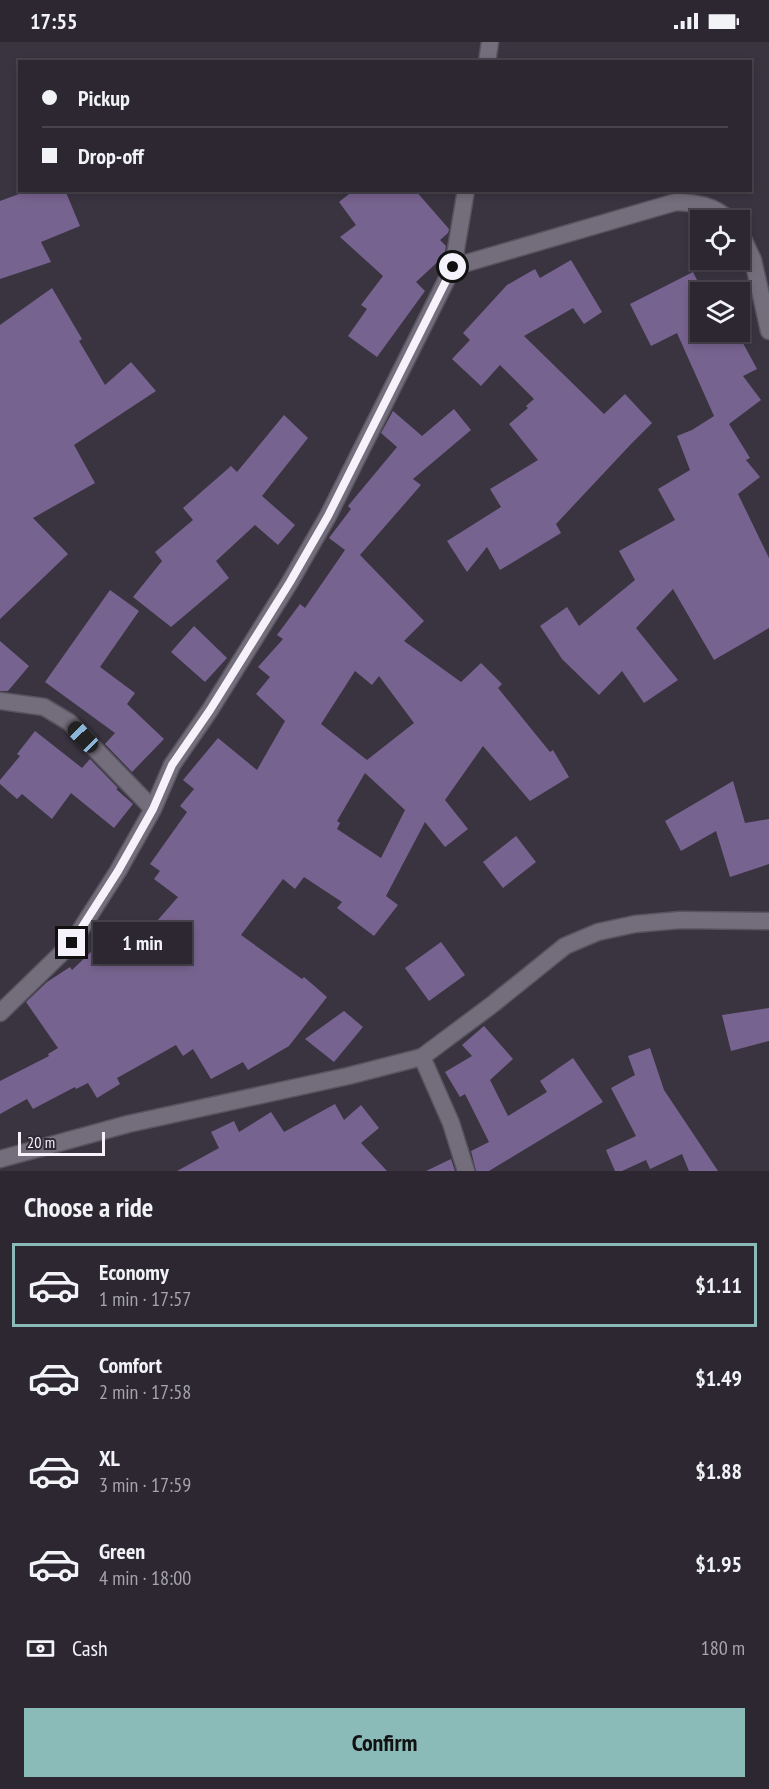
<!DOCTYPE html>
<html lang="en">
<head>
<meta charset="utf-8">
<style>
	body { margin:0; font-family:"PT Sans Narrow",sans-serif; background:#38333d; color:#f1f3f6; height:100vh; display:flex; flex-direction:column; font-size:22px; white-space:nowrap }
	* { box-sizing:border-box; margin:0 }
	p { font-size:20px; color:#a6a5ab }
	.icon { flex:none; width:33px; height:33px; fill:none; stroke:currentColor; stroke-width:2; stroke-linecap:round; stroke-linejoin:round }
	.map { position:relative; height:1129px; overflow:hidden }
	.details { display:flex; flex-direction:column; background:#2c2731; flex:1 }
	.details>* { flex:none }
	.guide { position:absolute; left:18px; top:18px; width:734px; height:132px; border-radius:0px; box-shadow:0 3px 9px #0003,0 0 0 2px #48444d; display:grid; align-content:center; height:132px; padding:0 24px; background:#2c2731 }
	.fabs { position:absolute; left:690px; top:168px; display:grid; gap:12px }
	.fabs a { display:grid; place-items:center; width:60px; height:60px; border-radius:0px; background:#2c2731; box-shadow:0 3px 9px #0003,0 0 0 2px #48444d; font-size:30px }
	.scale { position:absolute; left:18px; bottom:15px; width:87px; box-sizing:border-box; padding-left:6px; border:3px solid #f6f2fb; border-top:0; font-size:16px; line-height:21px; white-space:nowrap; color:#f6f2fb; -webkit-text-stroke:4px #302a37; paint-order:stroke }
	.end { position:absolute; width:27px; height:27px; margin:-14px; border:8px solid #f6f2fb; background:#111; box-shadow:0 0 0 3px #111 }
	.from { border-radius:50% }
	.bubble { position:absolute; height:42px; border-radius:0px; background:#2c2731; box-shadow:0 3px 9px #0003,0 0 0 2px #48444d; font-size:20px; font-weight:700; line-height:42px; text-align:center }
	.car { position:absolute; width:18px; height:36px; margin:-18px -9px; border-radius:8px; box-shadow:0 0 4px 2px #0007; background:linear-gradient(#222 24%,#8ab4d8 0 40%,#222 0 76%,#8ab4d8 0 86%,#222 0) }
	.guide b { display:flex; align-items:center; gap:21px; height:57px; font-size:22px }
	.guide b+b { border-top:2px solid #48444d }
	.guide i { width:15px; height:15px; background:#f1f3f6 }
	ul { padding:0; list-style:none }
	li { display:flex; align-items:center; gap:18px; height:84px; margin:0 12px 9px; padding:0 12px; border:3px solid transparent; border-radius:0px }
	li div { flex:1 }
	li b { display:block; font-size:22px }
	li em { font-style:normal; font-weight:700 }
	li.current { border-color:#8bbbb9 }
	li>.icon { width:54px; height:54px; stroke-width:1.5 }
	h2 { padding:0 24px; font-size:27px; line-height:72px }
	.pay { display:flex; align-items:center; gap:15px; height:66px; padding:0 24px; font-size:22px }
	.pay p { margin-inline-start:auto }
	.primary-button { display:flex; gap:12px; margin-top:auto; padding:12px 24px }
	.primary-button a { flex:1; height:69px; border-radius:0px; background:#8bbbb9; color:#111; font-size:24px; font-weight:700; line-height:69px; text-align:center }
	.status { display:flex; justify-content:space-between; align-items:center; height:42px; padding:0 30px; background:#2c2731; direction:ltr }
	.status svg { height:16px; fill:currentColor }
	.map>svg:first-child { display:block }
</style>
</head>
<body>
<div class="status"><b>17:55</b><svg viewBox="0 0 49 12"><path d="M0 12V9h3v3zM5 12V6h3v6zM10 12V3h3v9zM15 12V0h3v12zM26 1h20v11H26zM47 4h2v5h-2z"/></svg></div>
<div class="map">
<svg width="769" height="1129" viewBox="0 0 769 1129">
	<rect width="100%" height="100%" fill="#3a3441"/>
	<path fill="#77638f" fill-rule="evenodd" d="M30,148H65L80,184L41,200L51,220L0,237V159Z
		M354,148H415L449,187L448,191L440,198L446,204L444,214L416,240L425,249L377,315L348,294L367,267L361,263L383,234L340,195L356,183L339,160Z
		M571,218L602,270L584,282L573,266L524,294L604,372L625,352L652,381L632,401L556,482L561,491L500,528L487,505L467,530L447,499L501,465L490,447L538,418L509,382L528,366L526,364L534,357L500,323L481,344L452,317L470,298L463,291L507,243L535,227L540,236Z
		M693,230L703,250H700V290H737L757,327L743,334L761,358L729,382L750,416L746,418L760,435L738,452L769,516V586L714,618L673,547L636,586L678,638L644,661L622,629L599,653L562,617L540,584L567,565L579,584L635,538L619,509L675,478L658,447L690,428L677,394L692,388L714,374L677,291L651,304L630,262Z
		M52,246L82,297L79,299L105,343L131,320L156,349L74,403L95,441L33,476L68,512L0,577V283Z
		M454,367L471,388L413,437L421,443L360,513L424,579L404,599L461,640L481,621L502,642L498,646L550,710L553,708L569,735L530,759L483,704L445,758L468,787L445,805L425,780L386,854L398,863L374,894L337,866L342,860L304,835L295,847L283,837L241,893L302,937L304,935L327,955L289,1004L248,1028L243,1020L211,1037L193,1007L183,1014L176,1003L117,1036L120,1042L97,1056L88,1041L76,1047L75,1045L33,1067L27,1057L0,1072V1039L49,1014L48,1012L58,1006L26,960L47,940L70,925L72,928L109,893L114,898L130,883L142,896L178,855L154,837L160,829L150,822L187,770L180,764L194,747L183,738L218,696L257,728L285,679L256,652L270,635L258,625L283,597L277,593L300,562L305,566L345,508L329,496L351,467L348,464L397,405L381,391L393,369L422,394ZM355,629L372,643L379,634L414,681L367,718L321,682ZM365,731L405,768L381,816L337,787L340,781L337,779Z
		M284,373L308,396L262,454L295,483L278,503L255,483L216,519L229,536L171,585L133,555L162,519L155,510L193,478L183,466L231,424L237,430Z
		M110,548L139,569L100,625L135,651L127,662L164,697L132,730L105,702L115,691L45,640Z
		M194,584L227,616L205,640L171,610Z
		M0,599L29,624L8,649H0Z
		M35,689L82,726L90,717L118,746L116,747L133,762L114,786L71,751L52,777L22,752L17,757L0,742V738L20,714L17,712Z
		M733,739L745,781L769,777V822L730,835L716,789L681,809L665,779Z
		M516,794L536,820L503,846L483,820Z
		M441,900L465,933L429,959L405,926Z
		M769,966V999L731,1009L722,973Z
		M344,969L363,985L334,1020L305,997Z
		M484,984L513,1017L490,1038L508,1074L547,1050L540,1039L573,1016L603,1060L489,1129H476L471,1109L489,1100L465,1052L460,1055L445,1030L472,1014L462,1003Z
		M650,1006L664,1048L718,1129H689L682,1112L650,1127L646,1118L622,1129H615L606,1108L636,1094L611,1046L635,1033L628,1014Z
		M335,1062L344,1078L361,1063L379,1086L361,1101L387,1129H177L219,1106L211,1090L234,1079L239,1090L271,1070L284,1090Z
		M451,1117L455,1129H426Z"/>
	<g fill="none" stroke-linecap="round" stroke-linejoin="round">
		<defs>
			<path id="minor" d="M487,20L490,0
				M740,190L753,218L769,289
				M453,225L676,160C696,161 714,163 729,178
				M0,659L44,665L69,680L153,767
				M0,971L72,901L118,829L153,767L172,723L210,668L290,540L328,474L453,225L466,148
				M422,1015L451,1081L466,1129
				M0,1117L128,1082L348,1034L422,1015L493,962L565,904L598,890L635,882L680,878L769,879"/>
		</defs>
		<use href="#minor" stroke="#58545f" stroke-width="19"/>
		<use href="#minor" stroke="#746e7c" stroke-width="16"/>
	</g>
	<g fill="none" stroke-linecap="round" stroke-linejoin="round">
		<path stroke="#f6f2fb" stroke-width="8" d="M72,901L118,829L153,767L172,723L210,668L290,540L328,474L453,225"/>
	</g>
</svg>
<div class="fabs">
<a><svg class="icon" aria-label="locate" viewBox="0 0 24 24"><circle cx="12" cy="12" r="6"/><path d="M12 2v4M12 18v4M2 12h4M18 12h4"/></svg></a>
<a><svg class="icon" aria-label="layers" viewBox="0 0 24 24"><path d="M12 4l9 5-9 5-9-5zM3 14l9 5 9-5"/></svg></a>
</div>
<div class="scale">20 m</div>
<i class="end from" style="left:453px;top:225px"></i>
<i class="end" style="left:72px;top:901px"></i>
<div class="bubble" style="left:93px;top:880px;width:99px">1 min</div>
<i class="car" style="left:83px;top:695px;rotate:316deg"></i>
<div class="guide">
<b><i class="from"></i>Pickup</b>
<b><i></i>Drop-off</b>
</div>
</div>
<section class="details">
<h2>Choose a ride</h2>
<ul>
<li class="current"><svg class="icon" aria-label="car" viewBox="0 0 24 24"><path d="M5 17H2v-5l4-1 3-4h7l3 4 3 1v5h-3M9 17h6M6 11h13"/><circle cx="7" cy="17" r="2"/><circle cx="17" cy="17" r="2"/></svg><div><b>Economy</b><p>1 min · 17:57</p></div><em>$1.11</em></li>
<li><svg class="icon" aria-label="car" viewBox="0 0 24 24"><path d="M5 17H2v-5l4-1 3-4h7l3 4 3 1v5h-3M9 17h6M6 11h13"/><circle cx="7" cy="17" r="2"/><circle cx="17" cy="17" r="2"/></svg><div><b>Comfort</b><p>2 min · 17:58</p></div><em>$1.49</em></li>
<li><svg class="icon" aria-label="car" viewBox="0 0 24 24"><path d="M5 17H2v-5l4-1 3-4h7l3 4 3 1v5h-3M9 17h6M6 11h13"/><circle cx="7" cy="17" r="2"/><circle cx="17" cy="17" r="2"/></svg><div><b>XL</b><p>3 min · 17:59</p></div><em>$1.88</em></li>
<li><svg class="icon" aria-label="car" viewBox="0 0 24 24"><path d="M5 17H2v-5l4-1 3-4h7l3 4 3 1v5h-3M9 17h6M6 11h13"/><circle cx="7" cy="17" r="2"/><circle cx="17" cy="17" r="2"/></svg><div><b>Green</b><p>4 min · 18:00</p></div><em>$1.95</em></li>
</ul>
<div class="pay"><svg class="icon" aria-label="cash" viewBox="0 0 24 24"><path d="M3 7h18v10H3z"/><circle cx="12" cy="12" r="2"/></svg>Cash<p>180 m</p></div>
<div class="primary-button"><a>Confirm</a></div>
</section>
</body>
</html>
